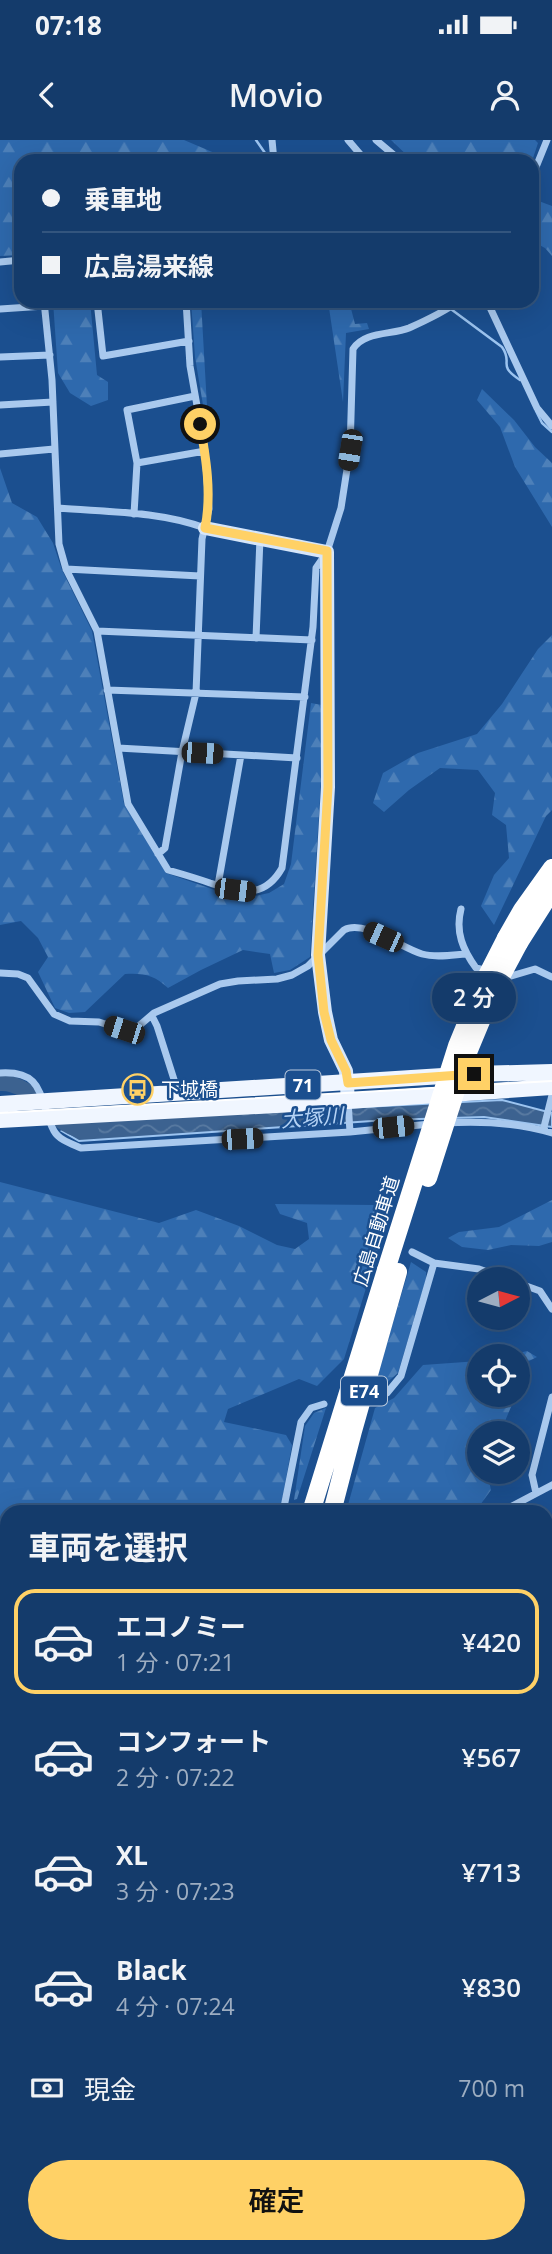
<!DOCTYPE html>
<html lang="ja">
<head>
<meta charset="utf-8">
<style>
	body { margin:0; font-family:"Open Sans","Noto Sans JP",sans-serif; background:#214673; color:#f1f3f6; height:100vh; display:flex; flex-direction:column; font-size:26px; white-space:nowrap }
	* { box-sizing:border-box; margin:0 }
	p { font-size:23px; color:#9dadc1 }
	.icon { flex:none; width:38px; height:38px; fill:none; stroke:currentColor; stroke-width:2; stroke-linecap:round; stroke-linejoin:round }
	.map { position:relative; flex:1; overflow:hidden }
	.sheet { position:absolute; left:0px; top:1365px; width:553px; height:749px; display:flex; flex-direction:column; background:#143b6b; border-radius:21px 21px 0 0; box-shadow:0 7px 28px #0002,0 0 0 2px #33557e }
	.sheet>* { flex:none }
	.banner { position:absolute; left:14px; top:14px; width:525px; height:154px; border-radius:21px; box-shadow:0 7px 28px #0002,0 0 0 2px #33557e; display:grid; align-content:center; height:154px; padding:0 28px; background:#143b6b }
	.needle { width:46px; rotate:84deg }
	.controls { position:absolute; left:467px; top:1127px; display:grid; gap:14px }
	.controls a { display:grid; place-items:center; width:63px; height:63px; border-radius:50%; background:#143b6b; box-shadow:0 7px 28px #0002,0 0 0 2px #33557e; font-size:35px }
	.end { position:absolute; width:32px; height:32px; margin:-16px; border:9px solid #ffd166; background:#111; box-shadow:0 0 0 4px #111 }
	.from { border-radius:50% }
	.bubble { position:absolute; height:49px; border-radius:24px; background:#143b6b; box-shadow:0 7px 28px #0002,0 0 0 2px #33557e; font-size:23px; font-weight:600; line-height:49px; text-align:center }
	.car { position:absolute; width:21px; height:42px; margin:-21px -10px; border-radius:9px; box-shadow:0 0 5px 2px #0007; background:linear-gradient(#222 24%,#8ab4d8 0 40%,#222 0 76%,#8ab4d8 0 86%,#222 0) }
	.banner b { display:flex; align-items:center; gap:24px; height:66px; font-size:26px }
	.banner b+b { border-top:2px solid #33557e }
	.banner i { width:18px; height:18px; background:#f1f3f6 }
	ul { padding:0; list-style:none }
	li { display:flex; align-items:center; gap:21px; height:105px; margin:0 14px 10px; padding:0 14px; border:4px solid transparent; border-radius:21px }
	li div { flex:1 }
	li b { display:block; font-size:26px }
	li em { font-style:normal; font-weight:600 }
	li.active { border-color:#ffd166 }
	li>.icon { width:63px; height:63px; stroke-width:1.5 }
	h2 { padding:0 28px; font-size:32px; line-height:84px }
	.pay { display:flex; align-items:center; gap:18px; height:77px; padding:0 28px; font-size:26px }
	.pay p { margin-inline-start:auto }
	.primary-button { display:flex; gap:14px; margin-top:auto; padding:14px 28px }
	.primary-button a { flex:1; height:80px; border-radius:42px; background:#ffd166; color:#111; font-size:28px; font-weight:600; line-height:80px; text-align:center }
	.status { display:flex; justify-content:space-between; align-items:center; height:49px; padding:0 35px; background:#143b6b; direction:ltr }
	.status svg { height:19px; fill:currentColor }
	header { display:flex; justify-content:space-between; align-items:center; height:91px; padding:0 28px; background:#143b6b; font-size:32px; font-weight:600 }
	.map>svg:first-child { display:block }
</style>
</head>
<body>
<div class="status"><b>07:18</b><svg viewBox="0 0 49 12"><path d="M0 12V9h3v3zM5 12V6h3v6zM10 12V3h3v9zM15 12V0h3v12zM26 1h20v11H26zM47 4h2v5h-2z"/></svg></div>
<header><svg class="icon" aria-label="back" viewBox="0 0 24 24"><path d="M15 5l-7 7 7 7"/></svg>Movio<svg class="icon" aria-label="person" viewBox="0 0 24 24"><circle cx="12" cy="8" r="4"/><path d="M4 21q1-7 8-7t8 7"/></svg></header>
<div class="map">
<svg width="552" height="2114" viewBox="0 0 552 2114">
	<defs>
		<pattern id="forest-firs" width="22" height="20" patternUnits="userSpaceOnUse" patternTransform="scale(1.75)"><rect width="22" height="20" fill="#2e69ad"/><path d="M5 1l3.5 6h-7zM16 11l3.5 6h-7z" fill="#4d80b9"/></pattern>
		<pattern id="water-waves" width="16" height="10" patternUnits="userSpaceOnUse" patternTransform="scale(1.75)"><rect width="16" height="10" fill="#3c6290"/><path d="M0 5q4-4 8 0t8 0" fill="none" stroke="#597aa1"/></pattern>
	</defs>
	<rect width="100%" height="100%" fill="#1b4f8f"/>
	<path fill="url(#forest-firs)" d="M0,0H184L224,17L227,21H21V115L0,116Z
		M391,0H535L538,3L532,21H418L412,20Z
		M536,60L552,66V116L545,108L532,101V63Z
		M53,161H90L97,235L108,242V260L91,266L70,253L58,233Z
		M191,161H201L209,301L195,217Z
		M328,161H349L355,184L367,183L369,189L346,193L343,262Z
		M482,249L514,280L535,307L552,323V387L515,327L500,287L477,260Z
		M0,328L12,363L37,377L53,403L62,430L92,491L124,664L166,733L232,756L251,757L269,753L284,744L291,724L311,563L322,565V626L310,817L290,830L274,833L270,814L243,810L201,830L168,848C154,835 144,833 125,834L85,872L69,873L55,868L38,832L48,817L38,798L21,781L0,785Z
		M552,495V670L546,676L494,785L481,766L494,735L509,718L506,685L492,675L495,653L478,630L440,628L409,650L384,672L373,663L383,633L418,613L477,594L502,564L538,509Z
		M0,1042L159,1083L196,1070L239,1086L277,1105L295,1109L309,1099L307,1083L280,1074L275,1064L373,1065L389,1074L344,1219L317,1246L299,1239L228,1269L224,1282L286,1295L292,1305L280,1372H7V1520L0,1519Z
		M552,1060V1102L539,1106L511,1105L488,1110L462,1107L448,1098L459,1092L499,1087Z
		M411,1122L426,1132V1139L398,1233L384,1245L373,1250Z
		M527,1211L537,1217L523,1224L518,1245V1216H507Z
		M479,1221L480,1255H516L500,1293H480V1332H487L491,1350L475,1372H346L375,1268L394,1258L423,1225Z
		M326,1268L297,1359L294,1360L305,1286L314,1273Z
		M552,1512V1935L546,1944V1515Z
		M0,1947H7V1974L0,1980Z
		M58,2107H363L395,2114H51Z"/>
	<path fill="url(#water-waves)" stroke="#9cc4f0" stroke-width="2" d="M502,960L552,973V987L484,977L387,980L94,1000L79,1001L62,991L84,981Z"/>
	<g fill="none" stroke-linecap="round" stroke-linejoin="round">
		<path stroke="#9cc4f0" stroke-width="2.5" d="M256,0L265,13L282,21
			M440,161L502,207C514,224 496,224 520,240
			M536,271L542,283L552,292"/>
		<path stroke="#3c6290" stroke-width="16" d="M0,943C36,941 54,993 91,991"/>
		<path stroke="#a9c9ee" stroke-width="7" d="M272,0L274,21
			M348,0L366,21
			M376,0L401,21
			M532,37L547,0
			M0,122L21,120
			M44,161L52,240L59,404L66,429L97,491L128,664L168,730C182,734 196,738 210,743C240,752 264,760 282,728L313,487L316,428L327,412L341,368L350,310L353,209C364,191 392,195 409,188C427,180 444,172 459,161
			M97,161L103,216L189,201
			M487,161L537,268L552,286
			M98,166L126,161
			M0,169L45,166
			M0,217L50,215
			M0,265L53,262
			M0,314L54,309
			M137,323L205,311
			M58,368C107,372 159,371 205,388
			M134,374L137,323L127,270L195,256
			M66,429L200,436
			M97,491L312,500
			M256,498L260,398
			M107,550L305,557
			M118,608L297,618
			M158,714L165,708L182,612L196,553L202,399L209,369L205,311L190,226L186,161
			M218,745L241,615
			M461,769C455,792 463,810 476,828L488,831
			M0,833L18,834L28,838L54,874L70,881L99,882L124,890H134L154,873L220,844L238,841L277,839L292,835L308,826L344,790C364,779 401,808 422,814C436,818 452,815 466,814
			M503,835L508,837L535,829L552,837
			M152,876L157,886L178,952
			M0,933C47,930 38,962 54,991C59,1000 72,1004 81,1008L350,992L430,984
			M348,961L350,992
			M445,983C481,981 517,982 552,993
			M545,991L544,987L552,955
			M412,1112L434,1123L479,1129L507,1139
			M518,1143L540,1151L552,1169
			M377,1256L387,1253L401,1236L434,1123
			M536,1353L532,1335L552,1257
			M283,1372L301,1282L311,1268L324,1264
			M501,1372L552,1345
			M546,1507L552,1505
			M0,1590L7,1589
			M0,1747H7
			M0,1773L7,1772
			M0,1941L7,1942
			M546,2052L552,2056
			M389,2107L417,2114"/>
		<path stroke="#d6e6fa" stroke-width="14" d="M205,388L327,412L328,647L318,815L325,872L331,900L346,931L348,961
			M0,1619L7,1625
			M546,1959L552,1961"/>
		<path stroke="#f0f6ff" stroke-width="16" d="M0,964L474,934L552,932
			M0,980L348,961L552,947"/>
		<path stroke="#fff" stroke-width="18" d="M506,798L522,770L552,728
			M519,803L552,751
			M311,1372L386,1130
			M332,1372L353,1291L398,1132
			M0,1802H7
			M0,1855L7,1859
			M0,1873L7,1876
			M0,1919L7,1920
			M546,2086L552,2089
			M457,2107L482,2114
			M519,2107L535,2114"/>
		<path stroke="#fff" stroke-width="2" d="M0,973L552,941"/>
		<path stroke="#fff" stroke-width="18" d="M428,1038L469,910L494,850L519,803
			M386,1130L457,906L482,845L506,798"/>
	</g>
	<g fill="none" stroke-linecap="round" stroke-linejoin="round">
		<path stroke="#ffd166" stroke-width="9" d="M200,284C206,318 212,354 205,388L327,411L328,647L318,815L324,872L331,900L346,931L348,943L474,934"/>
	</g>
	<defs>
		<symbol id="bus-ring" viewBox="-11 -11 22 22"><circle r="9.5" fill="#1b4f8f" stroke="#ffd166" stroke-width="1.5"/><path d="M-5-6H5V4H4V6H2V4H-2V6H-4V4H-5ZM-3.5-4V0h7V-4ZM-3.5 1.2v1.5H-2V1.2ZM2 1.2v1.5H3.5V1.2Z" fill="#ffd166"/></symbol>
	</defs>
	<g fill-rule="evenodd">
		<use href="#bus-ring" x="120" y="932" width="35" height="35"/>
	</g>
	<g text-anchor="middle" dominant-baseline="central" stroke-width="5" stroke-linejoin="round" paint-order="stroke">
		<g fill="#1b4f8f" stroke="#bbcadd" stroke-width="2">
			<rect x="285.5" y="930.5" width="35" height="29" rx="5"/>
			<rect x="341" y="1236.5" width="46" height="29" rx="5"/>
		</g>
		<g font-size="18" font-weight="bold" fill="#fff">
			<text x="303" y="945">71</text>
			<text x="364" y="1251">E74</text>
		</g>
		<g font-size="19" fill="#fff" stroke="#1b4f8f" text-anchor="start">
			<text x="161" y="949">下城橋</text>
		</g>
		<g font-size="19" fill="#fff" stroke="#1b4f8f">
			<text transform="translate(376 1091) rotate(-73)">広島自動車道</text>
		</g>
		<g font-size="21" font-style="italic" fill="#b5d3f5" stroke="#1b4f8f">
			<text transform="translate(312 977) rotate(-4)">大塚川</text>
		</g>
	</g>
</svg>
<div class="controls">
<a><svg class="needle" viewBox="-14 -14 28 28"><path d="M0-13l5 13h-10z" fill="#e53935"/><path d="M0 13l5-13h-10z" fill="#9dadc1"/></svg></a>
<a><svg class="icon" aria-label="locate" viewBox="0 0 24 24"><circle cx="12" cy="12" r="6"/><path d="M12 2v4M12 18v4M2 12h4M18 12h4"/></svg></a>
<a><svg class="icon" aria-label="layers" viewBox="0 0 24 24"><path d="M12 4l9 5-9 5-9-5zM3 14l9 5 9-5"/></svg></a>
</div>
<i class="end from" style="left:200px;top:284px"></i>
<i class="end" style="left:474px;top:934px"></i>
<div class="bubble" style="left:432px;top:833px;width:84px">2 分</div>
<i class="car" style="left:350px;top:310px;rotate:189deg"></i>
<i class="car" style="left:202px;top:613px;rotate:93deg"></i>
<i class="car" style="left:235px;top:750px;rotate:97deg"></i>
<i class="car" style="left:383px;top:797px;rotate:294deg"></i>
<i class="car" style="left:124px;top:890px;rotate:288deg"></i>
<i class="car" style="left:393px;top:987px;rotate:84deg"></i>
<i class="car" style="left:242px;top:999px;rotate:87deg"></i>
<div class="banner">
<b><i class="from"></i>乗車地</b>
<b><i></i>広島湯来線</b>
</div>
<section class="sheet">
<h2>車両を選択</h2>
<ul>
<li class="active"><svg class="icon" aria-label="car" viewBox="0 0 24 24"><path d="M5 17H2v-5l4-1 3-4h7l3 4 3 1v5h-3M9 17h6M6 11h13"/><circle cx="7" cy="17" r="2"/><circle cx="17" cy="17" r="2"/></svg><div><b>エコノミー</b><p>1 分 · 07:21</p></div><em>¥420</em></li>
<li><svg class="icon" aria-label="car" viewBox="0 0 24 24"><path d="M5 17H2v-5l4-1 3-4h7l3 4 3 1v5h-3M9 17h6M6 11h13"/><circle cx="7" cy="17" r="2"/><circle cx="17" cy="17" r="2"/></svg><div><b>コンフォート</b><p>2 分 · 07:22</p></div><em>¥567</em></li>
<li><svg class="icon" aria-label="car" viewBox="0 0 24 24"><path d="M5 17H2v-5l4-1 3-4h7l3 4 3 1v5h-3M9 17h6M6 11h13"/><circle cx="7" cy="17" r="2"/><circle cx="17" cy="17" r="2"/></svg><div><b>XL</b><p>3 分 · 07:23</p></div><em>¥713</em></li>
<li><svg class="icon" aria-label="car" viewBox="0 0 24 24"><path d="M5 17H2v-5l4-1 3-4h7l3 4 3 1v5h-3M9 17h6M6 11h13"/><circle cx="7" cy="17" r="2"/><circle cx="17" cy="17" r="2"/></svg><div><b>Black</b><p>4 分 · 07:24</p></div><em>¥830</em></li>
</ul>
<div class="pay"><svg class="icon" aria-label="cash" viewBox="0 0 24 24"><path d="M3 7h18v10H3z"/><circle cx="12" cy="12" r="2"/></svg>現金<p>700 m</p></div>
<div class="primary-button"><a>確定</a></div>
</section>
</div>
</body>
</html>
